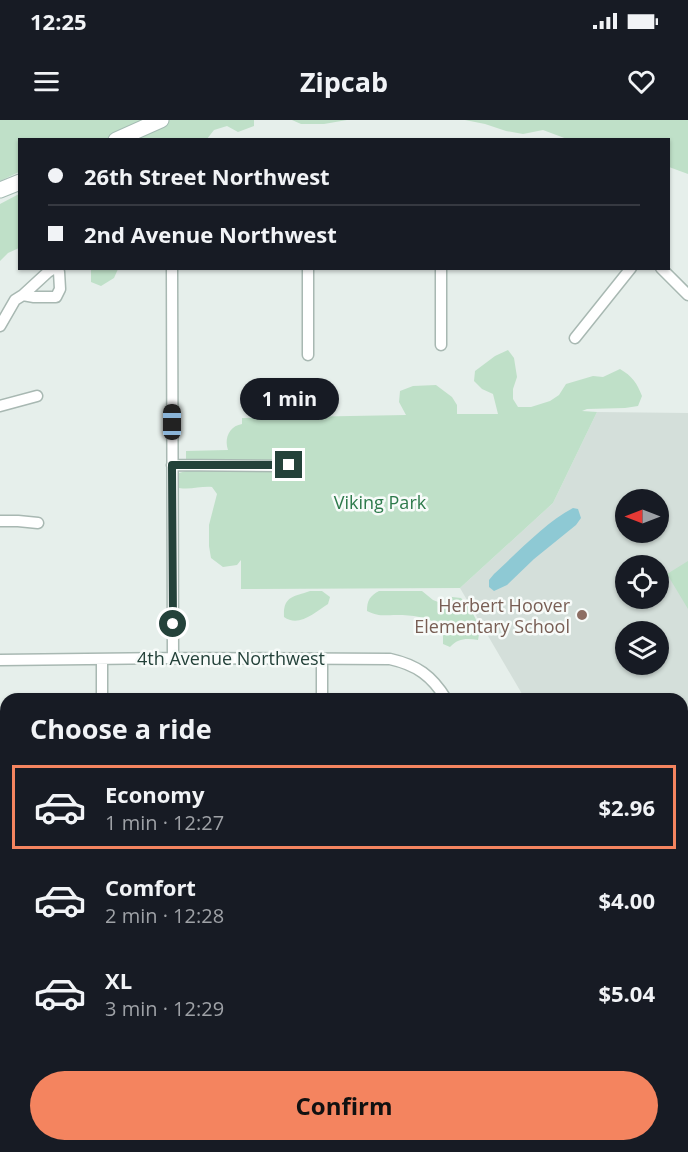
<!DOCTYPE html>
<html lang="en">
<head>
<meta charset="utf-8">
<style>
	body { margin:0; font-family:"Open Sans",sans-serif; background:#20242c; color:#f1f3f6; height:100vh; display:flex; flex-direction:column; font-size:22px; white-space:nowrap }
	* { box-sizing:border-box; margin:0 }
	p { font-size:20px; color:#9ea1a6 }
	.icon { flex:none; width:33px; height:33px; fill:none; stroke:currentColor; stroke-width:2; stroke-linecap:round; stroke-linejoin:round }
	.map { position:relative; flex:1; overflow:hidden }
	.details { position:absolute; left:0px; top:573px; width:688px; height:459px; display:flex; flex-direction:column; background:#171b24; border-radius:18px 18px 0 0; box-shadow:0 2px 4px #0004 }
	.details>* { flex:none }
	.hud { position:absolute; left:18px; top:18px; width:652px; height:132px; border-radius:0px; box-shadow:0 2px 4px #0004; display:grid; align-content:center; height:132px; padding:0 30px; background:#171b24 }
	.needle { width:39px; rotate:270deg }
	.tools { position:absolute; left:615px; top:369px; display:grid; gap:12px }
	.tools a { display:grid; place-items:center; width:54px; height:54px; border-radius:50%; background:#171b24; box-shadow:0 2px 4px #0004; font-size:30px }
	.end { position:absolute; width:27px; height:27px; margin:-14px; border:8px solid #24423a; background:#fff; box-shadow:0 0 0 3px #fff }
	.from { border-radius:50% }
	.bubble { position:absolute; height:42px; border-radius:21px; background:#171b24; box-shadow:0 2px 4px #0004; font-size:20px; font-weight:700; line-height:42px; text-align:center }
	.car { position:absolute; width:18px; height:36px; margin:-18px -9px; border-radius:8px; box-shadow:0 0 4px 2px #0007; background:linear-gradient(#222 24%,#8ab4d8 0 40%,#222 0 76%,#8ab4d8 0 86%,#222 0) }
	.hud b { display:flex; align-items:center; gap:21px; height:57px; font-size:22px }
	.hud b+b { border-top:2px solid #363941 }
	.hud i { width:15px; height:15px; background:#f1f3f6 }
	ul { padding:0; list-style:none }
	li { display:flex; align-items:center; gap:18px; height:84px; margin:0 12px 9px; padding:0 18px; border:3px solid transparent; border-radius:0px }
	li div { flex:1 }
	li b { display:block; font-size:22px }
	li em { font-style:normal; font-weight:700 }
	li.on { border-color:#f4845f }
	li>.icon { width:54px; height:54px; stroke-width:1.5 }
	h2 { padding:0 30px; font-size:27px; line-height:72px }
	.primary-button { display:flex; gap:12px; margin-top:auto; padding:12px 30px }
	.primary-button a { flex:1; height:69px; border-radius:36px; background:#f4845f; color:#111; font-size:24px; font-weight:700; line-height:69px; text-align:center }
	.status { display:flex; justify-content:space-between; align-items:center; height:42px; padding:0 30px; background:#171b24; direction:ltr }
	.status svg { height:16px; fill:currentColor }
	header { display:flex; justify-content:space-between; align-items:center; height:78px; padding:0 30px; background:#171b24; font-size:27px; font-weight:700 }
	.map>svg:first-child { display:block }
</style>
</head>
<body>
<div class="status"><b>12:25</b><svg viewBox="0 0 49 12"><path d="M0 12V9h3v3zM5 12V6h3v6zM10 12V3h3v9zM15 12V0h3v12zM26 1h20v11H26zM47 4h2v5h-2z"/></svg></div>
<header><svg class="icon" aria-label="menu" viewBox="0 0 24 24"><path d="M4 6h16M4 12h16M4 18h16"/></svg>Zipcab<svg class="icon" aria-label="heart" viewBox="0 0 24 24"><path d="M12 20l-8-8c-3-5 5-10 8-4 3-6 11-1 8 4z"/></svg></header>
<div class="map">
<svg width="688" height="1032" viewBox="0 0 688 1032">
	<rect width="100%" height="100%" fill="#e6efeb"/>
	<path fill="#d4dfda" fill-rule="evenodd" d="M597,292L688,293V671L683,674L682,579H525L460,468L553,383ZM626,380H658V412H626ZM626,446H658V478H626ZM626,512H658V544H626Z"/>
	<path fill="#bfe0c8" d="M0,0H254V6L238,12L227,6L214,10L207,19L20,20L19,52L0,61Z
		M292,0H347L324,4H301Z
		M465,0H688V54L669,47V20L567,19L543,10L523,14L506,11L485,4Z
		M19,74V128L8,133L0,141V84Z
		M91,149V148L118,149L114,158L101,166L91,162Z
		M508,230L514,238L517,257L513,269V279L518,287H531L550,281L559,275L566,264L593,256L603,257L620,249C632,256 637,263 642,276L638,286L625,288L587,289L582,291L597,292L553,383L460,468L241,469V440L237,445L223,447L211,438L209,426V405L217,374L212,367C201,366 191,370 179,368L177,360L179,353L186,351V331L228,330C224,319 229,306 242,304V298L406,295L399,282L400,271L413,266L436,265L452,277L457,285V294H498L493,274L482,269L474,261L475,251L495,236Z
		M688,441V489L667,454Z
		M310,471H322L330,477L328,484C315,492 299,508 284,497C283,476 293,477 310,471Z
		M379,471H422L433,480L443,484L452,477L461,478C471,489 482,504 478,520C467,518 458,518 450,527L443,524V516L440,505C427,497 412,495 397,495C384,495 380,497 367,491C367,480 370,476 379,471Z
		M688,831V891L685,892L682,889L683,834Z
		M683,1010L688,1019V1032H514L515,1026H682Z"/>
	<path fill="#8ec9d4" d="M573,388L578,389L581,398L576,405L534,439L507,465L494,471L489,467V460L494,454C517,433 546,402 573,388Z"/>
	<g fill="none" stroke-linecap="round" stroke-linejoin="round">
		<defs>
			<path id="street" d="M172,148L173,538
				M308,148V235
				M661,148L688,175
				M23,175L34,177H56L60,169L59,152L56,148
				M0,206L15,180L23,175L48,152L54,148
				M575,218L631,148
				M441,225V148
				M0,286L37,276
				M172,345L289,346
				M0,401H18L38,403
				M322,538V579
				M102,539V579
				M0,540L173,538L390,539C417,545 432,556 446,579
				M0,690L6,691
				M682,708L688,717
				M682,940L688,944
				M454,1026V1032
				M0,1032L9,1026"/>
			<path id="secondary" d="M116,20L161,0
				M0,70L20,62
				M682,702L688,698
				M274,1032L278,1026"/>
		</defs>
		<use href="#street" stroke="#a8b8b2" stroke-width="13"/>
		<use href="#secondary" stroke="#a4bbb3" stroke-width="17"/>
		<use href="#street" stroke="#fff" stroke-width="10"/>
		<use href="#secondary" stroke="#fff" stroke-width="15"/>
	</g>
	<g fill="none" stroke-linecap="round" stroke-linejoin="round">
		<path stroke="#24423a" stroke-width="8" d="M173,504L172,345H289"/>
	</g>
	<circle fill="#8d6e63" stroke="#f7fbf9" stroke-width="2" cx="582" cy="495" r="6"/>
	<g text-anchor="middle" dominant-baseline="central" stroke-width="5" stroke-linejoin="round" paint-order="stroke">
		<g font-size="18" fill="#2d7a4b" stroke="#f7fbf9">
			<text x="380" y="382">Viking Park</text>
		</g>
		<g font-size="18" fill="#785e54" stroke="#f7fbf9" text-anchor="end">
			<text x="570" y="485">Herbert Hoover<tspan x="570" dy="21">Elementary School</tspan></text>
		</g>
		<g font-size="18" fill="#24423a" stroke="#f7fbf9">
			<text x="231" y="538">4th Avenue Northwest</text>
		</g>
	</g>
</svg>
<div class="tools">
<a><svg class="needle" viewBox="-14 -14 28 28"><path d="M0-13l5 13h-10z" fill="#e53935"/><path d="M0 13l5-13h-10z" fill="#9ea1a6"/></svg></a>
<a><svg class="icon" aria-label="locate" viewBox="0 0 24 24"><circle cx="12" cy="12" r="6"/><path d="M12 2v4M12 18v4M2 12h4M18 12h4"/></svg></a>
<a><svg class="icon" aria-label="layers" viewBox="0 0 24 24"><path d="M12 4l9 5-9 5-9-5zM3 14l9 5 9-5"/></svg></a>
</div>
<i class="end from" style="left:173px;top:504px"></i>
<i class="end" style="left:289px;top:345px"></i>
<div class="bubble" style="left:240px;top:258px;width:99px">1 min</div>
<i class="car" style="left:172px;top:302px;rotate:0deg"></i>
<div class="hud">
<b><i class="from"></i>26th Street Northwest</b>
<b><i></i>2nd Avenue Northwest</b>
</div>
<section class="details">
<h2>Choose a ride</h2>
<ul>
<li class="on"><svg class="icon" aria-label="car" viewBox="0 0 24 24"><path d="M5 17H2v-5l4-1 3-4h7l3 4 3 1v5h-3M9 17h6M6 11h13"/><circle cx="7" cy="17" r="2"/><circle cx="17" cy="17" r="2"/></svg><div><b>Economy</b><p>1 min · 12:27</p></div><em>$2.96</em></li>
<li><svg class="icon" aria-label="car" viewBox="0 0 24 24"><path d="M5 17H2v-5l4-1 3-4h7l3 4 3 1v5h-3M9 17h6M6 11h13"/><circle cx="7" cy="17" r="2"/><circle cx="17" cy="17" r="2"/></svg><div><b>Comfort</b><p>2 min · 12:28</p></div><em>$4.00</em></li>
<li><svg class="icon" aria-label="car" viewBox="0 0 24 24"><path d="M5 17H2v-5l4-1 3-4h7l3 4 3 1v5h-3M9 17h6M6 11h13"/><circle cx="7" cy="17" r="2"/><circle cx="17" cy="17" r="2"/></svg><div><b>XL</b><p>3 min · 12:29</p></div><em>$5.04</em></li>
</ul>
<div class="primary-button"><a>Confirm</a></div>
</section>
</div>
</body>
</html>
